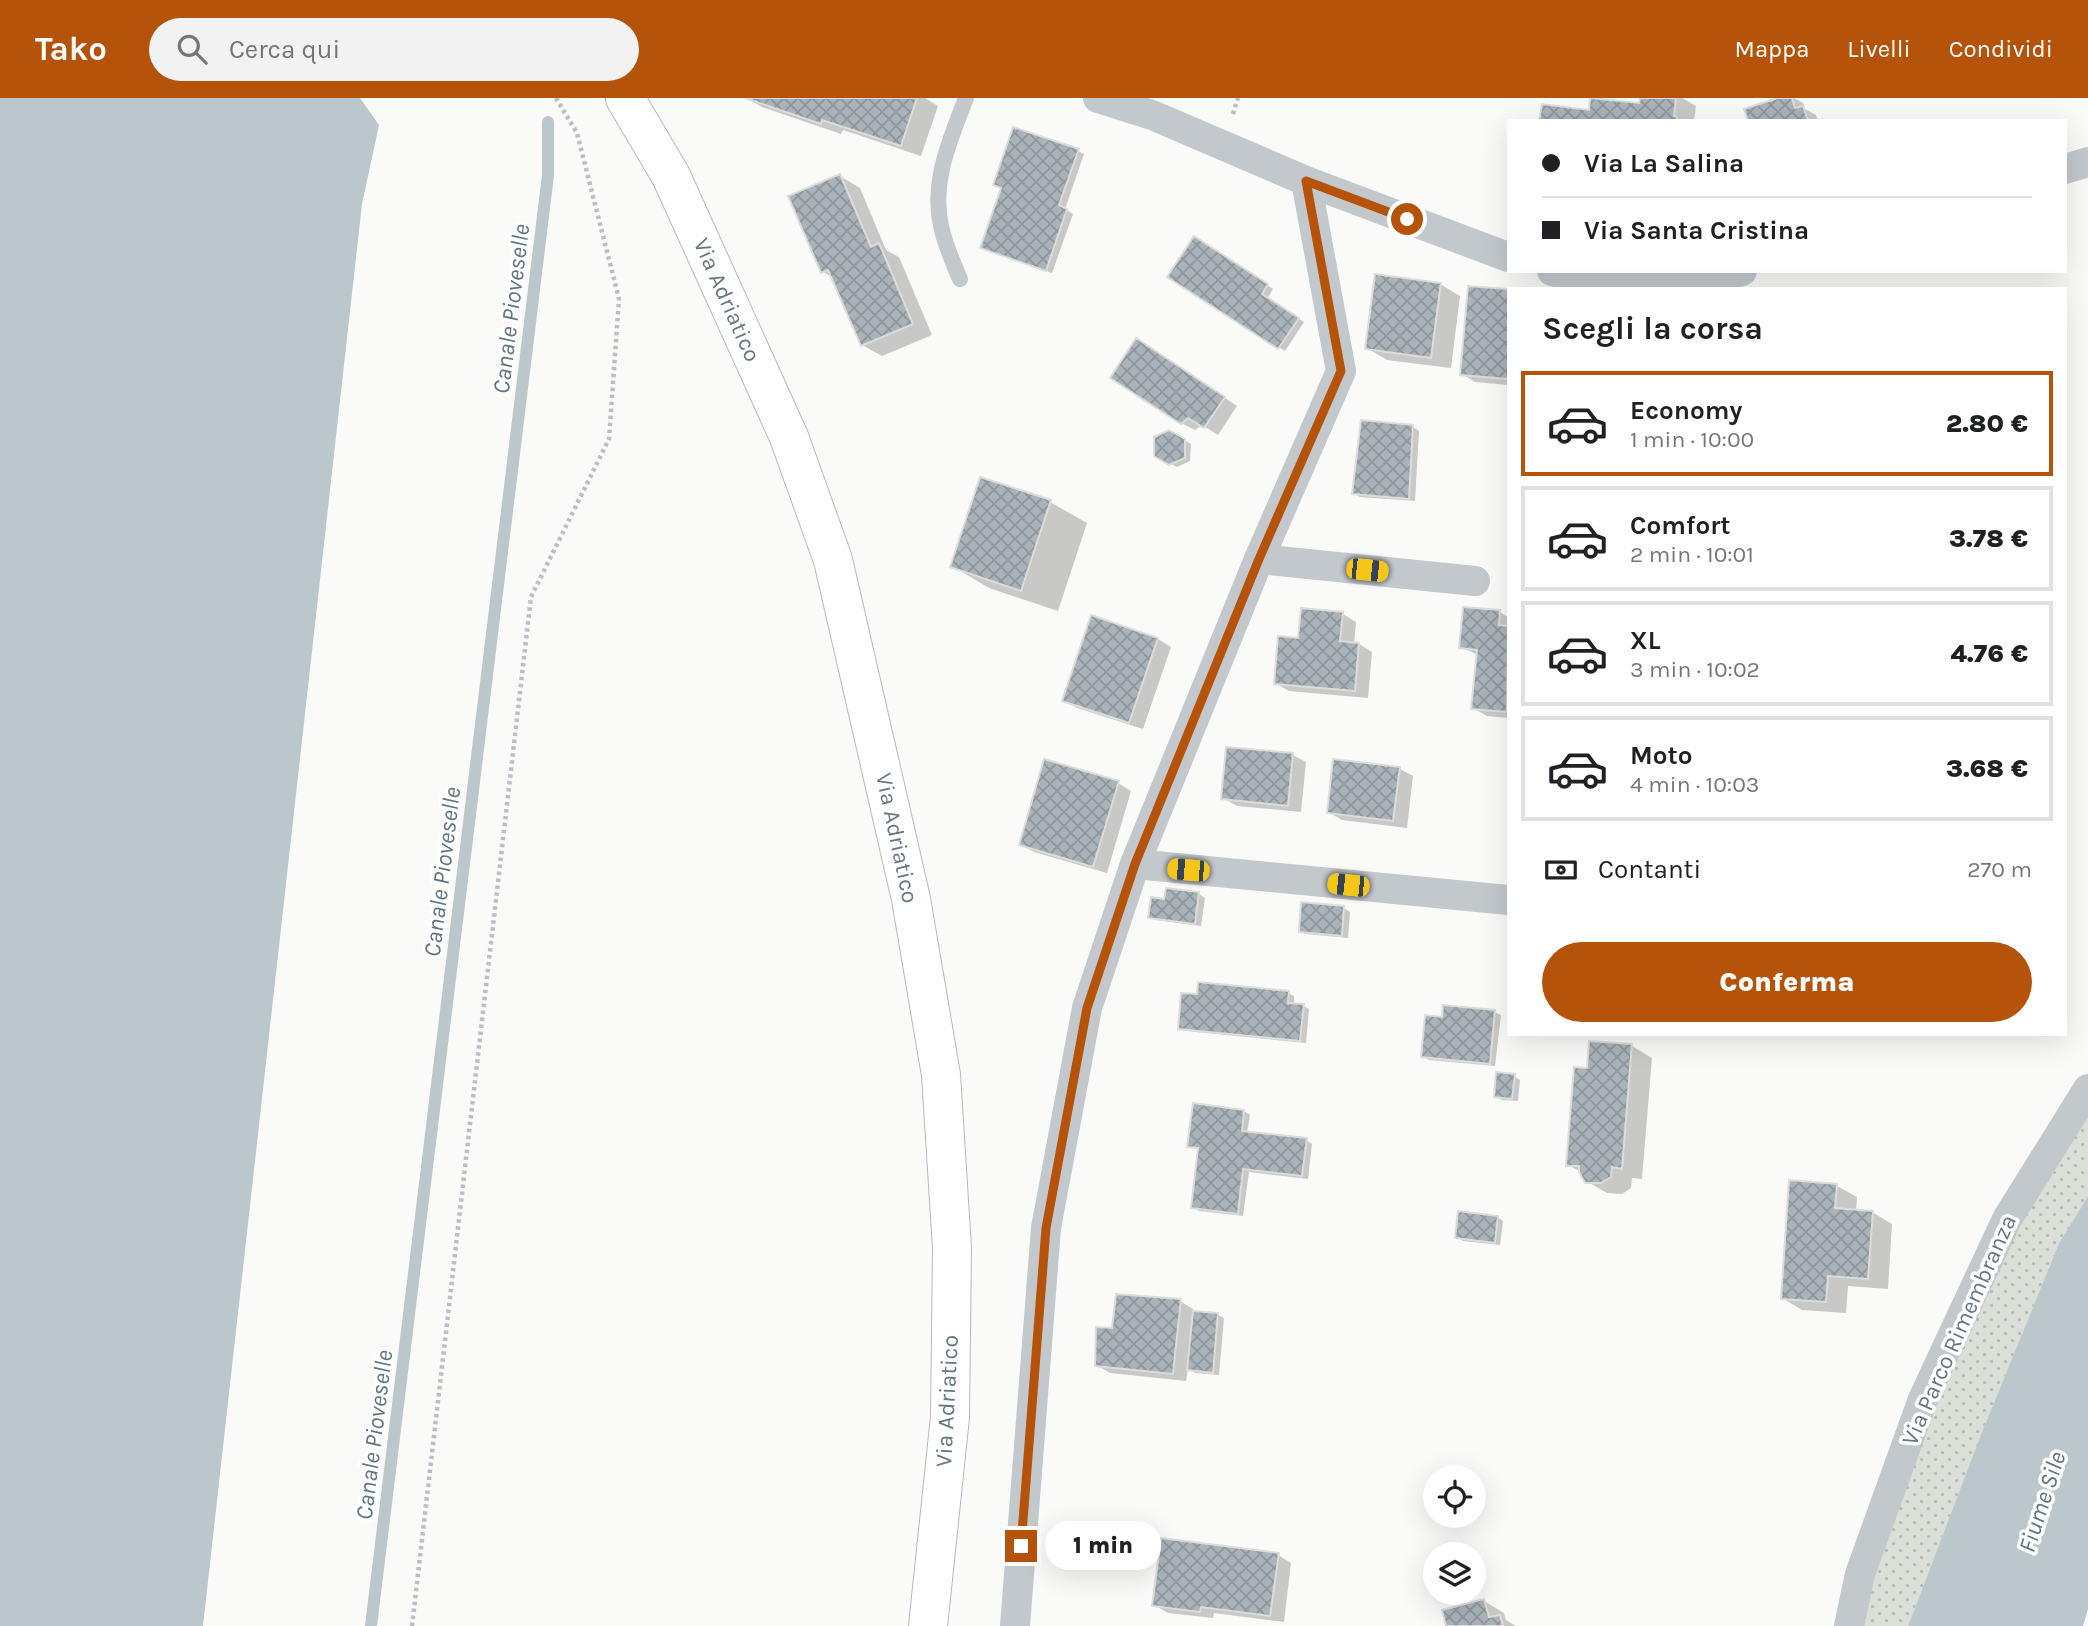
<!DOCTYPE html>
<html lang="it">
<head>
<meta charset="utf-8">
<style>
	body { margin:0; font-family:Karla,sans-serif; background:#f2f2f2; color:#202124; height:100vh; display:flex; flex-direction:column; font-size:26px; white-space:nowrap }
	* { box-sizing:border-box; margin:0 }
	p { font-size:23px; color:#757577 }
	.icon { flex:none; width:38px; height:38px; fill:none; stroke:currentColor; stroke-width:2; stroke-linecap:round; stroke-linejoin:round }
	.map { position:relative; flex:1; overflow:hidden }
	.panel { position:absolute; left:1507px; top:189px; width:560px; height:749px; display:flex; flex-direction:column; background:#fff; border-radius:0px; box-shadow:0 7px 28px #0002 }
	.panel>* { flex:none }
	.banner { position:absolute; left:1507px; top:21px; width:560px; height:154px; border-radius:0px; box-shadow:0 7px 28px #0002; display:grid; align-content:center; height:154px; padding:0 35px; background:#fff }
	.tools { position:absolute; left:1423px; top:1367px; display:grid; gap:14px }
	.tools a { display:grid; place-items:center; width:63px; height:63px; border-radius:50%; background:#fff; box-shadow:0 7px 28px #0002; font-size:35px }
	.end { position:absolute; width:32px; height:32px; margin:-16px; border:9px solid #b45309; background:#fff; box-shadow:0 0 0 4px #fff }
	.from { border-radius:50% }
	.bubble { position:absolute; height:49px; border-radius:24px; background:#fff; box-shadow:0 7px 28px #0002; font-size:23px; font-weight:800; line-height:49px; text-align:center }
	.car { position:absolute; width:21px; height:42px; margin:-21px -10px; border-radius:9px; box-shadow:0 0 5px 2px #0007; background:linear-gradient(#f5c518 24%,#345 0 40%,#f5c518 0 76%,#345 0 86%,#f5c518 0) }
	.banner b { display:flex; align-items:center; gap:24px; height:66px; font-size:26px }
	.banner b+b { border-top:2px solid #e0e0e0 }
	.banner i { width:18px; height:18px; background:#202124 }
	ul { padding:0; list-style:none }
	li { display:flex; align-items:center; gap:21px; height:105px; margin:0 14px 10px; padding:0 21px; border:4px solid #e0e0e0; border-radius:0px }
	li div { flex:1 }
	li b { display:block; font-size:26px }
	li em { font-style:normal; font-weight:800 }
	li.active { border-color:#b45309 }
	li>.icon { width:63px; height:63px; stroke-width:1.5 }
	h2 { padding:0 35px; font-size:32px; line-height:84px }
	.pay { display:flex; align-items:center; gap:18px; height:77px; padding:0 35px; font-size:26px }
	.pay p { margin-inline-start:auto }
	.action { display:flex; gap:14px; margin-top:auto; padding:14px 35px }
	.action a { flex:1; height:80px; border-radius:42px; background:#b45309; color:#fff; font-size:28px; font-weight:800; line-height:80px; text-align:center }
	header { display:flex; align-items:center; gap:42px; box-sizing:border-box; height:98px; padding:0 35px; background:#b45309; color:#fff }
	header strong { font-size:33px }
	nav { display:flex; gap:38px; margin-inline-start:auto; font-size:24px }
	.search { width:490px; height:63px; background:#f2f2f2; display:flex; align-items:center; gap:18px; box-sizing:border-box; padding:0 24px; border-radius:38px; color:#757577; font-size:26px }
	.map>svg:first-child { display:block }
</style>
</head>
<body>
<header>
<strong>Tako</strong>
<div class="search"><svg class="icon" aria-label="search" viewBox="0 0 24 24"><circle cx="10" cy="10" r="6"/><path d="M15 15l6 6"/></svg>Cerca qui</div>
<nav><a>Mappa</a><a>Livelli</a><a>Condividi</a></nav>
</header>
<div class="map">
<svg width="2088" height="1528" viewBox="0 0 2088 1528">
	<defs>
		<pattern id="grass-dots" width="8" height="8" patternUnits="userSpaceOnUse" patternTransform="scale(1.75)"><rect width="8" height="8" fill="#dadfd7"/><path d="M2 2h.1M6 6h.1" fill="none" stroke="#b4b9b4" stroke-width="1.8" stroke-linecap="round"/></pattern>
		<pattern id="building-cross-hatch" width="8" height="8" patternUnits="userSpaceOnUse" patternTransform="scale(1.75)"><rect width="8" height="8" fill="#aab3b9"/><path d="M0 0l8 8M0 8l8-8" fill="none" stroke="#8e969c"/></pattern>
	</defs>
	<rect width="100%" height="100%" fill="#fafaf8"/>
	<path fill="url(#grass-dots)" d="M2088,991V1098L2059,1145L1980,1339L1908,1528H1849L1923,1301Z"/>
	<path fill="#bbc7cb" d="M0,0H360L379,27L362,106L203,1528H0Z
		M2088,1098V1511L2083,1528H1908L1980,1339L2059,1145Z"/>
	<path fill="#0003" d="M746,0H925L938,8L921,58L843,32L841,36L762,9Z
		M1641,0H1682L1696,8L1694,23H1541L1640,7Z
		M1783,0H1794L1803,5L1805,11L1816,17L1818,23H1750Z
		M1078,53L1084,56L1065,111L1073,116L1052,175L982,150Z
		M840,78L860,90L886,152L899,159L932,237L882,258L862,247L833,180L822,173Z
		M1194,140L1273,191L1267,201L1304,224L1285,253L1170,178Z
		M1440,186L1460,198L1451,270L1387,262L1367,250Z
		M1469,190L1508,193V287L1475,284L1462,276Z
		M1150,250L1237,308L1218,337L1202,327L1195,332L1181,325Z
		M1362,323L1413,329L1419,333L1415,403L1360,399L1354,395Z
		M1169,334L1191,346L1190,363L1177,369L1156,357Z
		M1050,404L1087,425L1058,513L989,490L952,468Z
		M1500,514L1508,519V620L1487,618L1473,610L1478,557L1461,549Z
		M1343,516L1356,524L1354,546H1359L1372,554L1368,600L1289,593L1275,585L1300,542Z
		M1158,541L1171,549L1143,631L1077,610L1064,602Z
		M1293,657L1306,664L1301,714L1237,708L1223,700Z
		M1400,671L1413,678L1407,730L1342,722L1328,714Z
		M1118,685L1131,693L1107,775L1034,754L1021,747Z
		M1199,796L1205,800L1201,828L1156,822L1149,819L1166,803Z
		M1303,806L1344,810L1350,814L1348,840L1306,836L1300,833Z
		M1288,895L1294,898V907L1303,908L1309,911L1306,945L1186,933L1180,930Z
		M1494,914L1501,917L1495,968L1429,962L1423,958L1444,920Z
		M1632,948L1652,960L1642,1081L1632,1080L1631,1090L1622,1096L1607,1095L1586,1083L1581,1074L1568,1067L1589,972Z
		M1514,978L1520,982L1518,1003L1502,1002L1495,998Z
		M1244,1013L1250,1017L1247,1035L1306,1042L1312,1046L1308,1081L1249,1074L1243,1118L1199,1113L1193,1109L1200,1052L1189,1048Z
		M1837,1088L1857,1099L1856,1113L1872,1114L1892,1126L1888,1191L1848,1188L1846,1215L1802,1212L1782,1200Z
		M1497,1119L1503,1123L1500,1147L1463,1143L1457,1139Z
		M1180,1203L1193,1211V1214L1218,1217L1224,1220L1219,1277L1195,1275L1188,1270L1186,1283L1110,1275L1096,1267Z
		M1278,1457L1291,1465L1284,1524L1214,1515L1213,1520L1168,1515L1154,1507Z
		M1484,1503L1504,1515L1506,1522L1516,1528H1448Z"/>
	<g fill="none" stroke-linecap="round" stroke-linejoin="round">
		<path stroke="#bbc7cb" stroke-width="12" d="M371,1528L548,77V24"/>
	</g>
	<path fill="url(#building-cross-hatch)" stroke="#dcdcda" stroke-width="2" d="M745,0H917L901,48L822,22L821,26Z
		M1590,0L1639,5L1640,0H1676L1674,18L1677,19V23H1539L1542,6L1589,12Z
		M1778,0H1792L1795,10L1803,8L1808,23H1748L1744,11Z
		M1013,29L1079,51L1059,107L1067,111L1046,173L980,150L1001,90L993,87Z
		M840,76L871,149L879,145L913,226L861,248L828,172L821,175L788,98Z
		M1194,138L1268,186L1262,196L1299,220L1278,251L1167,179Z
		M1375,176L1441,185L1431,260L1365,251Z
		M1468,188L1508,191V281L1460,277Z
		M1136,240L1225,299L1204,330L1188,320L1181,326L1110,280Z
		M1361,322L1413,327L1409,401L1352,396Z
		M1169,332L1185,341V360L1169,367L1154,358V339Z
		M980,379L1051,402L1021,493L950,469Z
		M1463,509L1500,512L1499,527L1508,528L1507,614L1471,611L1477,552L1459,550Z
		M1301,510L1343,514L1340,543L1359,545L1355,593L1274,586L1278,538L1298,540Z
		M1091,517L1158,540L1129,625L1062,603Z
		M1226,649L1293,655L1288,708L1221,701Z
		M1044,661L1119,683L1093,769L1019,747Z
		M1333,661L1400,669L1393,723L1327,715Z
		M1166,790L1199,794L1195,826L1148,820L1151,799L1164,801Z
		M1301,804L1344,808L1342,838L1299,834Z
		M1198,884L1289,893L1288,905L1304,906L1300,943L1178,931L1181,895L1197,896Z
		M1443,907L1495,912L1490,966L1421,959L1425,917L1442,919Z
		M1589,943L1632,946L1622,1071L1612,1069L1611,1079L1601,1085H1585L1579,1074V1068H1566L1574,969L1587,970Z
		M1496,974L1515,976L1512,1001L1494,999Z
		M1193,1005L1244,1012L1242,1033L1307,1040L1302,1078L1243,1071L1238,1116L1191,1110L1198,1050L1187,1049Z
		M1789,1082L1837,1086L1835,1110L1873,1113L1868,1181L1828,1178L1826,1204L1781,1201Z
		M1458,1113L1498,1118L1495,1145L1455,1140Z
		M1116,1196L1181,1201L1173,1276L1095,1268L1096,1229L1112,1230Z
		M1193,1213L1218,1215L1213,1275L1187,1272Z
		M1161,1440L1279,1455L1270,1518L1201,1509L1200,1514L1152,1508Z
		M1484,1501L1489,1519L1500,1517L1503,1528H1446L1442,1512Z"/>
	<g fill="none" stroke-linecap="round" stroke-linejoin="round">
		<defs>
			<path id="primary" d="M625,0L671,78L789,339L833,462L911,801L941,977L952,1150L950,1319L928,1528"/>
		</defs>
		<use href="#primary" stroke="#b5babe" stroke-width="40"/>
		<path stroke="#bbbfc2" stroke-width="4.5" stroke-dasharray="3.5 3.5" stroke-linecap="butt" d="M1233,16L1238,0
			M412,1528L531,499L609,341L619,201L577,35L556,0"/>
		<path stroke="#c3c8cc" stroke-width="16" d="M960,181C954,167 947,151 943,136C929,87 949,45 966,0"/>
		<path stroke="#c3c8cc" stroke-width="30" d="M1098,0L1152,17L1306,83L1508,159
			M2065,71L2088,64
			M1552,173L1615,189L1702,186L1742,173
			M1259,461L1475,483
			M1135,766L1508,802
			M1015,1528L1046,1130L1087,910L1135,766L1259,461L1341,273L1306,83
			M1849,1528L1860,1476L1923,1301L2007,1121L2088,991"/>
		<use href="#primary" stroke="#fff" stroke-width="38"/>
	</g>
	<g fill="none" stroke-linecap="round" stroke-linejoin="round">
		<path stroke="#b45309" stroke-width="9" d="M1021,1448L1046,1130L1087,910L1135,766L1259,461L1341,273L1306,83L1407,121"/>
	</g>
	<g text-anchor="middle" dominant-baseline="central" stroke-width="7" stroke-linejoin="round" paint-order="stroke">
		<g font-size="23" fill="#657683" stroke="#fff">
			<text transform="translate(727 202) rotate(66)">Via Adriatico</text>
			<text transform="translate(897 740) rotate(78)">Via Adriatico</text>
			<text transform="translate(1959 1232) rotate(-66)">Via Parco Rimembranza</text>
			<text transform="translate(947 1303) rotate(-87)">Via Adriatico</text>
		</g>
		<g font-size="24" font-style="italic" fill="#60757c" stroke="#fff">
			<text transform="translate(511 211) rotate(-83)">Canale Pioveselle</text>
			<text transform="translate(442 774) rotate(-83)">Canale Pioveselle</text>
			<text transform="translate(374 1337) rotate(-83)">Canale Pioveselle</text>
			<text transform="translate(2042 1404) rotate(-72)">Fiume Sile</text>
		</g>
	</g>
</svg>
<div class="tools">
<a><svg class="icon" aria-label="locate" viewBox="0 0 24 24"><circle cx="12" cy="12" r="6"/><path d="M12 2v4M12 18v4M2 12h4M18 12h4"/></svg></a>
<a><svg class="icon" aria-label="layers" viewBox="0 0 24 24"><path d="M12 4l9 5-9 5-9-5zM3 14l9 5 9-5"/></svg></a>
</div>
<i class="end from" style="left:1407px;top:121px"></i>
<i class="end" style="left:1021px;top:1448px"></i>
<div class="bubble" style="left:1045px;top:1423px;width:116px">1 min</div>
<i class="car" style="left:1367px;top:472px;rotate:96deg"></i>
<i class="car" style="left:1188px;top:772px;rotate:275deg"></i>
<i class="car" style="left:1348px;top:787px;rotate:276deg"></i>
<div class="banner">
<b><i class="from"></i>Via La Salina</b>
<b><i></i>Via Santa Cristina</b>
</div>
<section class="panel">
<h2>Scegli la corsa</h2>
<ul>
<li class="active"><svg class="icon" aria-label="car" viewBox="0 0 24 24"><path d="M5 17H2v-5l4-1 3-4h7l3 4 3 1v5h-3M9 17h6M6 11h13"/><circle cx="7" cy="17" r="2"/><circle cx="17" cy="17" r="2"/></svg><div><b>Economy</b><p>1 min · 10:00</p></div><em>2.80 €</em></li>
<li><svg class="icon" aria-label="car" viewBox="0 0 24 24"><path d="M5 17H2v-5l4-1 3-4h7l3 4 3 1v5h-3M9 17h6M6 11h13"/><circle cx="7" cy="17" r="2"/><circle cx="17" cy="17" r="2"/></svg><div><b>Comfort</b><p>2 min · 10:01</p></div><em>3.78 €</em></li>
<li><svg class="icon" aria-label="car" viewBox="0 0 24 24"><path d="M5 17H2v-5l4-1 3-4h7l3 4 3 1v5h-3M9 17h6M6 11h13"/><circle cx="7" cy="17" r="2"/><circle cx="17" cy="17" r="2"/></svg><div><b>XL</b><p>3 min · 10:02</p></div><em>4.76 €</em></li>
<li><svg class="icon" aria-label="car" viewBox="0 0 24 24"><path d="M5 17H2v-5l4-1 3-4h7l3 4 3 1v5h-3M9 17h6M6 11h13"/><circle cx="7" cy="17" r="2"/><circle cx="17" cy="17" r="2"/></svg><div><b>Moto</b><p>4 min · 10:03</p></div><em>3.68 €</em></li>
</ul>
<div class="pay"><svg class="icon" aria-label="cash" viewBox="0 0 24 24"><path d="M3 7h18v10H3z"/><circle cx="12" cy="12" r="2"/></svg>Contanti<p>270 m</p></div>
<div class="action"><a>Conferma</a></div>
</section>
</div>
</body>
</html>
